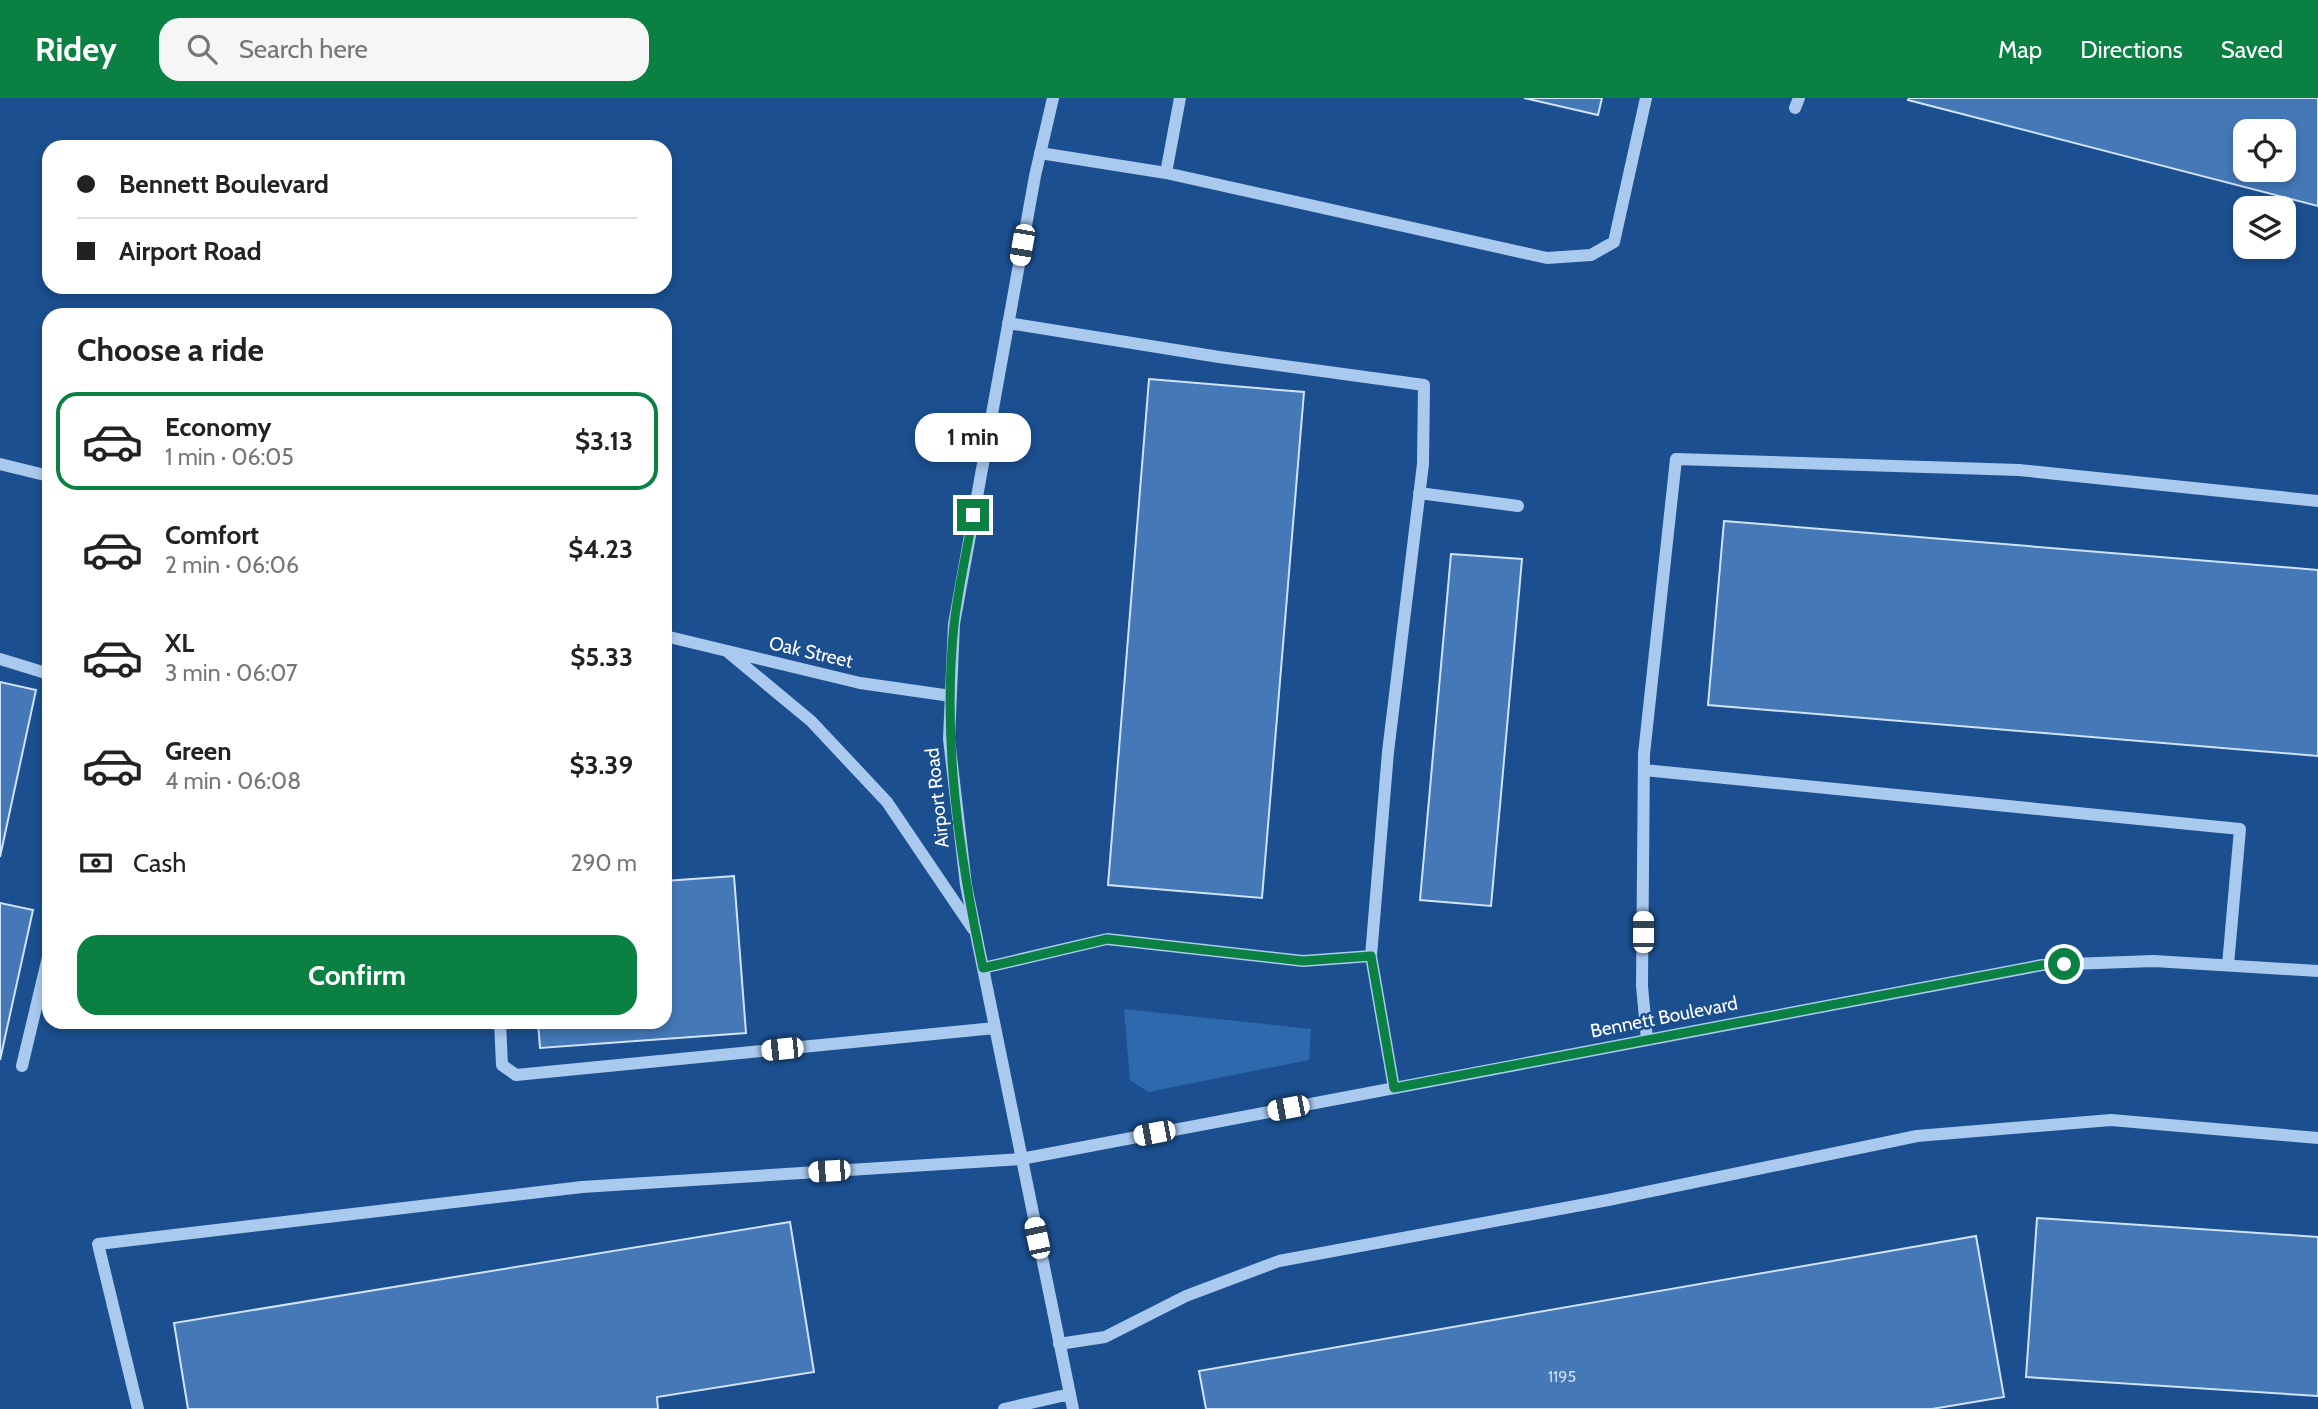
<!DOCTYPE html>
<html lang="en">
<head>
<meta charset="utf-8">
<style>
	body { margin:0; font-family:Cabin,sans-serif; background:#f6f6f6; color:#222; height:100vh; display:flex; flex-direction:column; font-size:26px; white-space:nowrap }
	* { box-sizing:border-box; margin:0 }
	p { font-size:23px; color:#767676 }
	.icon { flex:none; width:38px; height:38px; fill:none; stroke:currentColor; stroke-width:2; stroke-linecap:round; stroke-linejoin:round }
	.map { position:relative; flex:1; overflow:hidden }
	.drawer { position:absolute; left:42px; top:210px; width:630px; height:721px; display:flex; flex-direction:column; background:#fff; border-radius:21px; box-shadow:0 4px 10px #0003 }
	.drawer>* { flex:none }
	.guide { position:absolute; left:42px; top:42px; width:630px; height:154px; border-radius:21px; box-shadow:0 4px 10px #0003; display:grid; align-content:center; height:154px; padding:0 35px; background:#fff }
	.tools { position:absolute; left:2233px; top:21px; display:grid; gap:14px }
	.tools a { display:grid; place-items:center; width:63px; height:63px; border-radius:14px; background:#fff; box-shadow:0 4px 10px #0003; font-size:35px }
	.end { position:absolute; width:32px; height:32px; margin:-16px; border:9px solid #0b8043; background:#fff; box-shadow:0 0 0 4px #fff }
	.from { border-radius:50% }
	.bubble { position:absolute; height:49px; border-radius:21px; background:#fff; box-shadow:0 4px 10px #0003; font-size:23px; font-weight:800; line-height:49px; text-align:center }
	.car { position:absolute; width:21px; height:42px; margin:-21px -10px; border-radius:9px; box-shadow:0 0 5px 2px #0007; background:linear-gradient(#fff 24%,#345 0 40%,#fff 0 76%,#345 0 86%,#fff 0) }
	.guide b { display:flex; align-items:center; gap:24px; height:66px; font-size:26px }
	.guide b+b { border-top:2px solid #e0e0e0 }
	.guide i { width:18px; height:18px; background:#222 }
	ul { padding:0; list-style:none }
	li { display:flex; align-items:center; gap:21px; height:98px; margin:0 14px 10px; padding:0 21px; border:4px solid transparent; border-radius:21px }
	li div { flex:1 }
	li b { display:block; font-size:26px }
	li em { font-style:normal; font-weight:800 }
	li.active { border-color:#0b8043 }
	li>.icon { width:63px; height:63px; stroke-width:1.5 }
	h2 { padding:0 35px; font-size:32px; line-height:84px }
	.pay { display:flex; align-items:center; gap:18px; height:77px; padding:0 35px; font-size:26px }
	.pay p { margin-inline-start:auto }
	.action { display:flex; gap:14px; margin-top:auto; padding:14px 35px }
	.action a { flex:1; height:80px; border-radius:21px; background:#0b8043; color:#fff; font-size:28px; font-weight:800; line-height:80px; text-align:center }
	header { display:flex; align-items:center; gap:42px; box-sizing:border-box; height:98px; padding:0 35px; background:#0b8043; color:#fff }
	header strong { font-size:33px }
	nav { display:flex; gap:38px; margin-inline-start:auto; font-size:24px }
	.search { width:490px; height:63px; background:#f6f6f6; display:flex; align-items:center; gap:18px; box-sizing:border-box; padding:0 24px; border-radius:21px; color:#767676; font-size:26px }
	.map>svg:first-child { display:block }
</style>
</head>
<body>
<header>
<strong>Ridey</strong>
<div class="search"><svg class="icon" aria-label="search" viewBox="0 0 24 24"><circle cx="10" cy="10" r="6"/><path d="M15 15l6 6"/></svg>Search here</div>
<nav><a>Map</a><a>Directions</a><a>Saved</a></nav>
</header>
<div class="map">
<svg width="2318" height="1311" viewBox="0 0 2318 1311">
	<rect width="100%" height="100%" fill="#1b4f8f"/>
	<path fill="#2e69ad" d="M1124,911L1311,931L1309,962L1148,994L1130,982Z"/>
	<path fill="#4478b7" stroke="#cfe3fa" stroke-width="2" fill-rule="evenodd" d="M1524,0H1602L1598,17Z
		M1909,0H2318V108L1908,2ZM2245,33H2284V72H2245Z
		M1149,281L1304,294L1262,800L1108,787Z
		M1724,423L2318,472V658L1708,607Z
		M1451,456L1522,461L1491,808L1420,802Z
		M0,584L36,592L0,759Z
		M734,778L746,935L540,950L538,924H665V783Z
		M0,805L33,812L0,962Z
		M2037,1120L2318,1139V1298L2026,1279Z
		M790,1124L814,1274L657,1299L658,1311H188L174,1225Z
		M1976,1138L2004,1299L1932,1311H1206L1199,1273Z"/>
	<g fill="none" stroke-linecap="round" stroke-linejoin="round">
		<path stroke="#a9c9ee" stroke-width="12" d="M1053,0L1035,78L954,526L949,641L966,787L1073,1311
			M1795,10L1799,0
			M1040,55L1166,75L1180,0
			M1166,75L1547,160L1591,157L1614,144L1646,0
			M1008,225L1219,259L1424,287L1423,366L1388,654L1371,858L1394,990
			M0,366L49,378
			M1419,395L1518,408
			M665,538L860,585L951,598
			M729,555L811,623L887,704L973,831
			M0,561L49,576
			M1644,672L2240,731L2228,867
			M983,870L1107,841L1303,863L1371,858
			M500,924L502,967L516,977L995,930
			M1647,942L1642,888L1644,656L1676,361L2019,372L2318,403
			M22,968L49,855
			M1059,1246L1105,1239L1186,1198L1279,1163L1608,1102L1917,1038L2111,1022L2318,1040
			M138,1311L98,1146L582,1089L1021,1061L2042,867L2154,863L2318,873
			M1004,1311L1070,1296"/>
	</g>
	<g fill="none" stroke-linecap="round" stroke-linejoin="round">
		<path stroke="#0b8043" stroke-width="9" d="M973,417C967,453 958,490 954,527C942,642 959,757 983,870L1107,841L1303,863L1371,858L1394,990L2042,867L2064,866"/>
	</g>
	<g text-anchor="middle" dominant-baseline="central" stroke-width="5" stroke-linejoin="round" paint-order="stroke">
		<g font-size="16" fill="#d0dded">
			<text x="1562" y="1278">1195</text>
		</g>
		<g font-size="19" fill="#fff" stroke="#1b4f8f">
			<text transform="translate(811 554) rotate(13)">Oak Street</text>
			<text transform="translate(937 700) rotate(-96)">Airport Road</text>
			<text transform="translate(1664 919) rotate(-11)">Bennett Boulevard</text>
		</g>
	</g>
</svg>
<div class="tools">
<a><svg class="icon" aria-label="locate" viewBox="0 0 24 24"><circle cx="12" cy="12" r="6"/><path d="M12 2v4M12 18v4M2 12h4M18 12h4"/></svg></a>
<a><svg class="icon" aria-label="layers" viewBox="0 0 24 24"><path d="M12 4l9 5-9 5-9-5zM3 14l9 5 9-5"/></svg></a>
</div>
<i class="end from" style="left:2064px;top:866px"></i>
<i class="end" style="left:973px;top:417px"></i>
<div class="bubble" style="left:915px;top:315px;width:116px">1 min</div>
<i class="car" style="left:1022px;top:147px;rotate:190deg"></i>
<i class="car" style="left:1643px;top:834px;rotate:0deg"></i>
<i class="car" style="left:782px;top:951px;rotate:264deg"></i>
<i class="car" style="left:1288px;top:1010px;rotate:259deg"></i>
<i class="car" style="left:1154px;top:1035px;rotate:259deg"></i>
<i class="car" style="left:829px;top:1073px;rotate:266deg"></i>
<i class="car" style="left:1037px;top:1140px;rotate:348deg"></i>
<div class="guide">
<b><i class="from"></i>Bennett Boulevard</b>
<b><i></i>Airport Road</b>
</div>
<section class="drawer">
<h2>Choose a ride</h2>
<ul>
<li class="active"><svg class="icon" aria-label="car" viewBox="0 0 24 24"><path d="M5 17H2v-5l4-1 3-4h7l3 4 3 1v5h-3M9 17h6M6 11h13"/><circle cx="7" cy="17" r="2"/><circle cx="17" cy="17" r="2"/></svg><div><b>Economy</b><p>1 min · 06:05</p></div><em>$3.13</em></li>
<li><svg class="icon" aria-label="car" viewBox="0 0 24 24"><path d="M5 17H2v-5l4-1 3-4h7l3 4 3 1v5h-3M9 17h6M6 11h13"/><circle cx="7" cy="17" r="2"/><circle cx="17" cy="17" r="2"/></svg><div><b>Comfort</b><p>2 min · 06:06</p></div><em>$4.23</em></li>
<li><svg class="icon" aria-label="car" viewBox="0 0 24 24"><path d="M5 17H2v-5l4-1 3-4h7l3 4 3 1v5h-3M9 17h6M6 11h13"/><circle cx="7" cy="17" r="2"/><circle cx="17" cy="17" r="2"/></svg><div><b>XL</b><p>3 min · 06:07</p></div><em>$5.33</em></li>
<li><svg class="icon" aria-label="car" viewBox="0 0 24 24"><path d="M5 17H2v-5l4-1 3-4h7l3 4 3 1v5h-3M9 17h6M6 11h13"/><circle cx="7" cy="17" r="2"/><circle cx="17" cy="17" r="2"/></svg><div><b>Green</b><p>4 min · 06:08</p></div><em>$3.39</em></li>
</ul>
<div class="pay"><svg class="icon" aria-label="cash" viewBox="0 0 24 24"><path d="M3 7h18v10H3z"/><circle cx="12" cy="12" r="2"/></svg>Cash<p>290 m</p></div>
<div class="action"><a>Confirm</a></div>
</section>
</div>
</body>
</html>
